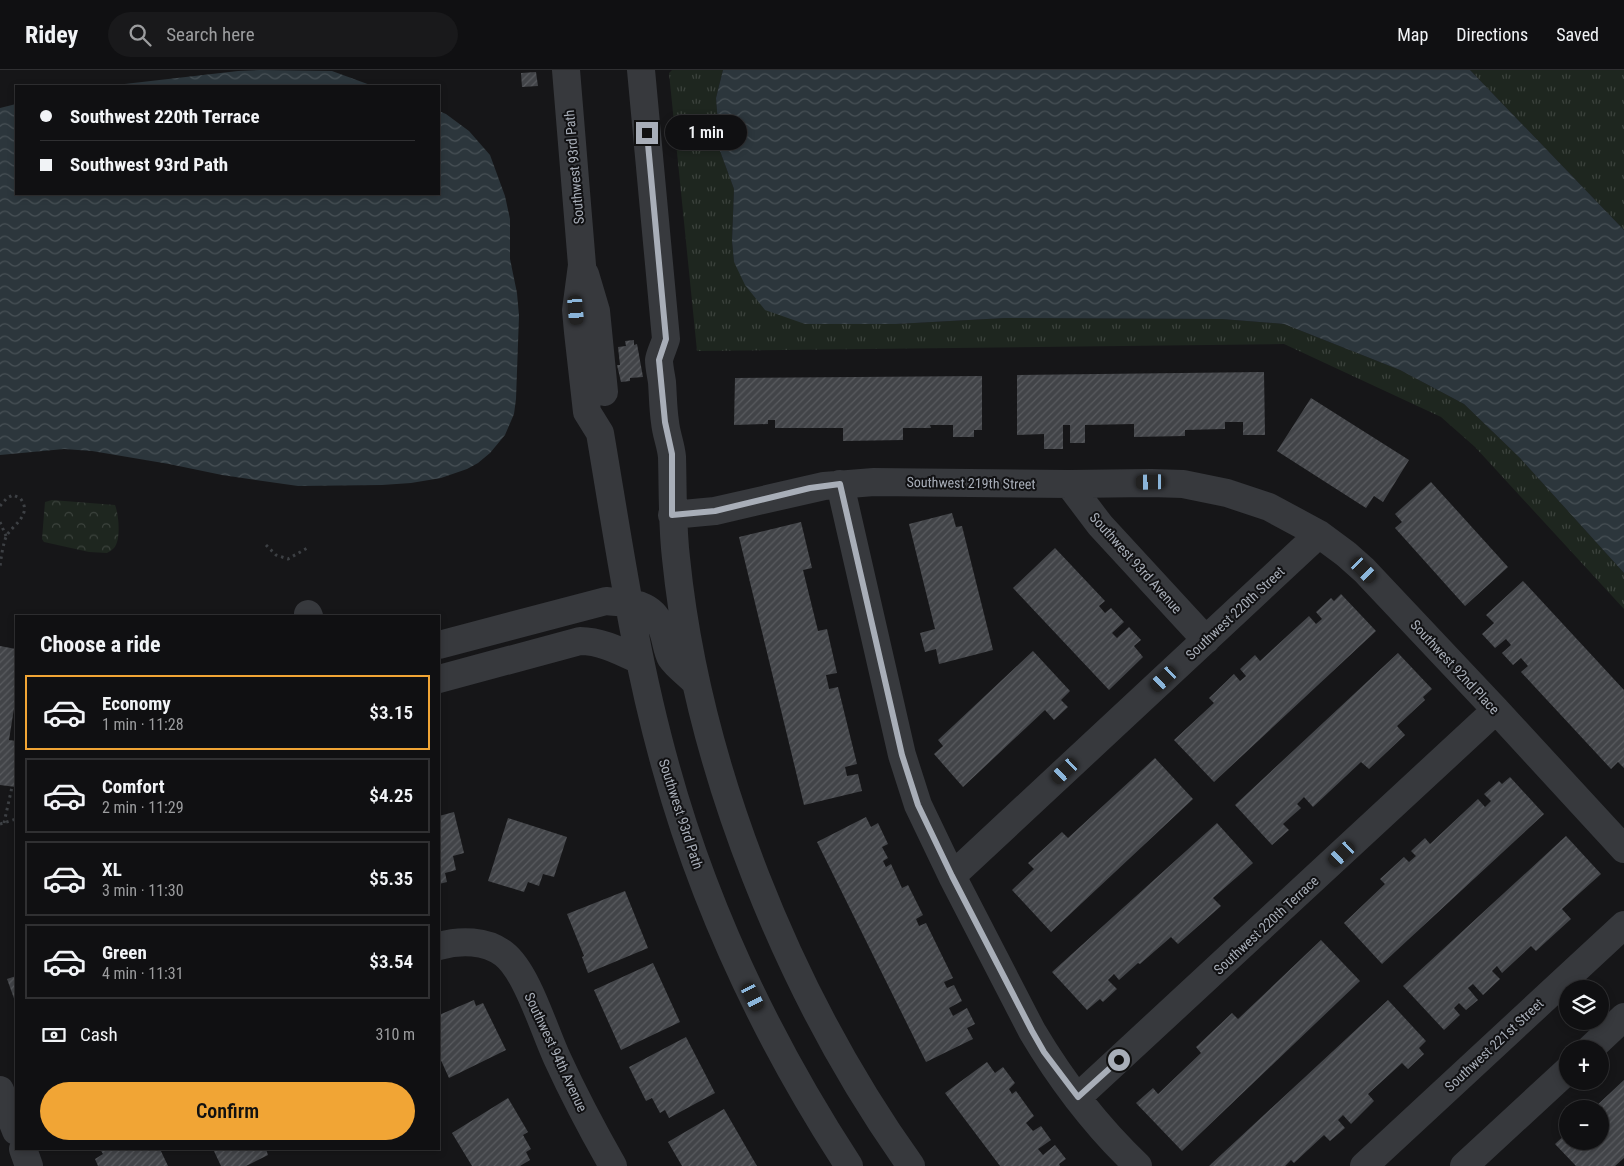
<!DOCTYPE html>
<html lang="en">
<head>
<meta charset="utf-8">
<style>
	body { margin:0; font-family:"Roboto Condensed",sans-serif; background:#19191b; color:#f1f3f6; height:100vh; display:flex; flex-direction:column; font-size:19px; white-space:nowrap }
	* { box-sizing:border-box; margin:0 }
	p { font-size:16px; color:#9c9d9f }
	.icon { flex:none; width:28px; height:28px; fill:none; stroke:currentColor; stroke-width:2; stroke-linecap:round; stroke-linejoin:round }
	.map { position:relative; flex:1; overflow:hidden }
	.side { position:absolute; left:15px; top:545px; width:425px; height:535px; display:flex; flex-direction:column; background:#101012; border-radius:0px; box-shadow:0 2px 8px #0003,0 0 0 1px #303032 }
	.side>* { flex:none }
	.guide { position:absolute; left:15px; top:15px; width:425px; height:110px; border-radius:0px; box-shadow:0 2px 8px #0003,0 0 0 1px #303032; display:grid; align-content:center; height:110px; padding:0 25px; background:#101012 }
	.tools { position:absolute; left:1559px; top:910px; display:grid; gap:10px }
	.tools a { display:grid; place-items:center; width:50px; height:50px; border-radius:50%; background:#101012; box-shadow:0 2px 8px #0003,0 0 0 1px #303032; font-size:25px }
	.end { position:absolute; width:22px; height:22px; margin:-11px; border:6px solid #a8aeb8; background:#111; box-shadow:0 0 0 2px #111 }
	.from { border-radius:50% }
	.bubble { position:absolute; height:35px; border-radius:18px; background:#101012; box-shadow:0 2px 8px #0003,0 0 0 1px #303032; font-size:16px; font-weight:600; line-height:35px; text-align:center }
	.car { position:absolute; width:15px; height:30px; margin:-15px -8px; border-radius:6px; box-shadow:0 0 4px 1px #0007; background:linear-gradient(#222 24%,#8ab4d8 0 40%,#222 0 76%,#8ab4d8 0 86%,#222 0) }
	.guide b { display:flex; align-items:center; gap:18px; height:48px; font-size:19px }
	.guide b+b { border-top:1px solid #303032 }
	.guide i { width:12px; height:12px; background:#f1f3f6 }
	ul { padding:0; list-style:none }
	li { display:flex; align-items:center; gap:15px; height:75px; margin:0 10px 8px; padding:0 15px; border:2px solid #303032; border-radius:0px }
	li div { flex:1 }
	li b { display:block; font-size:19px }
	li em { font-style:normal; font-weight:600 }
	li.active { border-color:#f1a535 }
	li>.icon { width:45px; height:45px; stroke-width:1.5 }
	h2 { padding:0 25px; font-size:22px; line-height:60px }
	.pay { display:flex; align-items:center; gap:12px; height:55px; padding:0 25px; font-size:19px }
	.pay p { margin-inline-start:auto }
	.button { display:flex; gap:10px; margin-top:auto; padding:10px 25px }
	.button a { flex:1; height:58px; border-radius:30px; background:#f1a535; color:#111; font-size:20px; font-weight:600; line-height:58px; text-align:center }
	header { display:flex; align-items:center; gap:30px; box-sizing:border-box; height:70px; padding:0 25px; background:#101012; border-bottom:1px solid #303032 }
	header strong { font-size:24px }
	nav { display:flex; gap:28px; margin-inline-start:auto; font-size:18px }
	.search { width:350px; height:45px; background:#19191b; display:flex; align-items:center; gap:12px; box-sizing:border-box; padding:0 18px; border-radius:28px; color:#9c9d9f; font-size:19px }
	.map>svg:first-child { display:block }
</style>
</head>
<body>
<header>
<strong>Ridey</strong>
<div class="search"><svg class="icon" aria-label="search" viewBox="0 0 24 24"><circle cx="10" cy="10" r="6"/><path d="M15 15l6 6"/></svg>Search here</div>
<nav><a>Map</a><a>Directions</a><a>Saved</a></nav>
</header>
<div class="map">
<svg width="1624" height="1096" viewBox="0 0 1624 1096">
	<defs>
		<pattern id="grass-tufts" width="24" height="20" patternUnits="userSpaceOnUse" patternTransform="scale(1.25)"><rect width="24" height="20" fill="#1e261f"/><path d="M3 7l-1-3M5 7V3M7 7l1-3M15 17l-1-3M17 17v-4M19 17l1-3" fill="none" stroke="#3c433d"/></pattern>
		<pattern id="park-crowns" width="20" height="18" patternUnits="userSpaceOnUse" patternTransform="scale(1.25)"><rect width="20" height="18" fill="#1e261f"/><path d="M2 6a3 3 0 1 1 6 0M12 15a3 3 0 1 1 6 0" fill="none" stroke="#3c433d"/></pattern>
		<pattern id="water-waves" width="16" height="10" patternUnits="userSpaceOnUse" patternTransform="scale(1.25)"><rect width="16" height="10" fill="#2c363c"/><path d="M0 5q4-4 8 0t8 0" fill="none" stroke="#485156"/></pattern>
		<pattern id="building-hatch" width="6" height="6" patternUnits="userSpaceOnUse" patternTransform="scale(1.25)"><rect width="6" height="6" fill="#424448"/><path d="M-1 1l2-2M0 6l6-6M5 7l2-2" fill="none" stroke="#5a5c60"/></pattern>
	</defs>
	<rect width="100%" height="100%" fill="#161618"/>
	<path fill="url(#grass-tufts)" d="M672,0H723L716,28L720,81L734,119L732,171L734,192L805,254H896L1005,248L1222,249L1284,254L1400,300L1464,334L1520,388L1624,503V539L1475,377L1441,347L1284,274L697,281L669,3Z
		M1470,0H1624V160Z"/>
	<path fill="url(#park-crowns)" d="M52,430L115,435C119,445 121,470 114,478C112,480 109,482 107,483L89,482L44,472L42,469L45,432Z"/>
	<path fill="url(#water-waves)" d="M260,0L332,1L373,16H107L238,1Z
		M723,0H1470L1624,160V503L1520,388L1464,334L1400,300L1284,254L1222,249L1005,248L896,254H805L765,240L745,215L734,192L732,171L734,119L720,81L716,28Z
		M16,34V124H439V41L446,44L469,61L490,85L505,126L510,149V189L517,223L519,246L516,329L514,344L505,365L490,383L478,393L467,399L441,408L411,413L382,415L298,416L222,405L169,394L92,381L64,379L0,385V38Z"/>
	<path fill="url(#building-hatch)" d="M536,2L538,16L522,17L521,3Z
		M634,270V275L637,274L643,307L630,308V311L621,312L617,295H620L618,277L626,276L625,271Z
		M1264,302L1265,365H1243V352H1225V359L1185,360V366L1134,367V354L1085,355V373H1070V355H1063V379H1044V364L1017,365V305Z
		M982,306V360H974V367H953V355H930L931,358H903V370L843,371V358H775V350H768V354L734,355L735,308Z
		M1311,328L1409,390L1383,432L1374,426L1366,438L1277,381Z
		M1431,412L1508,497L1465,536L1395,458L1402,452L1395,444Z
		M952,443L956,457L962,456L993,580L939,594L936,579L925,582L920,563L935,559L909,454Z
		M801,452L812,498L803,500L818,561L827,559L837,603L826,605L829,619L838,617L857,694L845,697L847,706L858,704L862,721L804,735L739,467Z
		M1055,478L1105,531L1099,536L1105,543L1111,538L1124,552L1112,563L1117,568L1129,557L1141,570L1134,576L1143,587L1109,620L1013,518Z
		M1523,511L1624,620V698L1618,692L1611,699L1521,602L1528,596L1521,588L1513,595L1502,583L1511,575L1506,569L1495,578L1482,564L1494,553L1486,545Z
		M1341,524L1376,561L1214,712L1174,670L1214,633L1209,628L1234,604L1240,611L1246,606L1240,599L1255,585L1260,591L1309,546L1316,554L1322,549L1316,542L1331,528L1334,531Z
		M0,576L16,579V626L9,670L16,671V717L0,715Z
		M1033,581L1070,621L1061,630L1068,637L1054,650L1045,640L963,717L934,684L943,676L938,670Z
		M1398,583L1432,619L1423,627L1425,630L1397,656L1405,665L1369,699L1361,692L1313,737L1304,727L1297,734L1301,738L1283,754L1289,760L1272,775L1235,735Z
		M1155,688L1193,729L1051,862L1012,820L1034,799L1028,793L1062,762L1068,768Z
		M1510,707L1544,744L1382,894L1344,853L1385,814L1380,809L1404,787L1409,792L1416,786L1411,781L1425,768L1430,774L1478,729L1485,737L1491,731L1484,724L1499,711L1502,714Z
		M454,742L464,783L453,786L456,800L445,803L447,812L439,814V746Z
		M866,747L871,757L878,753L888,774L882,777L888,788L883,791L886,797L891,794L902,818L908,815L923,845L916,849L919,856L926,853L953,908L944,912L947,918L954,915L962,931L949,938L953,946L967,938L975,954L967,958L973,969L926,992L817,772Z
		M508,748L567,767L554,807L543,804L539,816L528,812L524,822L488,811Z
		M1217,753L1253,793L1213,828L1221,836L1178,874L1171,867L1140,894L1138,893L1119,910L1114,904L1108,910L1117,919L1103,932L1100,929L1087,940L1052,902Z
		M1566,766L1601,804L1562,839L1571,849L1536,881L1531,876L1502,903L1497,896L1492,901L1500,909L1483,925L1473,914L1468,918L1478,930L1466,940L1459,933L1454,938L1460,945L1444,960L1403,916Z
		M625,821L648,878L588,903L582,887L584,886L567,844Z
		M1321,870L1360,911L1182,1081L1136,1033L1153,1018L1158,1024L1201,983L1196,977L1232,943L1238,949Z
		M653,893L680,952L621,980L594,920Z
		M16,906V934L7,909Z
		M474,930L476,936L483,933L506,980L449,1008L439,986V945Z
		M1388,930L1426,971L1419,978L1424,984L1408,999L1402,993L1368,1024L1374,1031L1351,1054L1343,1045L1338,1050L1345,1058L1330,1071L1324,1065L1294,1093L1291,1090L1285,1096H1209Z
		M686,967L715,1023L669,1048L665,1040L660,1043L652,1028L646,1031L629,997Z
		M987,992L995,1003L1003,997L1015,1013L1009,1019L1012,1024L1016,1021L1034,1046L1026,1053L1033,1061L1041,1056L1051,1070L1038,1079L1043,1085L1055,1075L1066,1089L1059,1094L1060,1096H1000L945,1023Z
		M1624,1010V1088L1615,1096H1576L1555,1074L1568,1062V1071H1600V1039H1593Z
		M508,1028L528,1062L523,1065L531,1079L526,1082L530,1090L520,1096H472L452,1063Z
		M724,1039L757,1096H682L668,1072Z
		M100,1079H160L168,1096H98L95,1089L103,1084Z
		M213,1079H266L268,1085L246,1096H221Z"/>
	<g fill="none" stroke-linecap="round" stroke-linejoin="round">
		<path stroke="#3d4044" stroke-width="3" stroke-dasharray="2.5 4" stroke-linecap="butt" d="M0,436L7,428L13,425L20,428C33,444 14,454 7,465C3,472 1,489 0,497
			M0,452L6,466
			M266,475L276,485L288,489L309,477
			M4,753L12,717
			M0,754L16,749"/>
		<path stroke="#37393d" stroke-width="28" d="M566,0L582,195L576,240L578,262L587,342L600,363C619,475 635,588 666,698C705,839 769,973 849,1096
			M641,0L666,269C664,276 660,284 659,290C659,297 661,305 662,312C663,326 663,339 665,352C666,364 671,375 672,387C673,421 672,454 676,488C697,697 789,925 911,1096
			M585,204L596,241L604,322
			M840,414L902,685L918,735L952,806L1032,961C1061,1010 1097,1057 1138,1096
			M1069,414L1100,455L1206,570
			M672,445L715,441L824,416L874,412L1069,414L1151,413L1183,414L1227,423L1269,437L1319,464L1346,484L1364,500L1496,640L1624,779
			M308,544L309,546
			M439,575L606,531C633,534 653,531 663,561C666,569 667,581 671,588C677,597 689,605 696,613
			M439,609L580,571C601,571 620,581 639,590
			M952,806L1319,464
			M439,876C460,870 486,870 504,884C527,902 544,960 557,988C574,1025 593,1061 613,1096
			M1590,979L1624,947
			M0,1020L16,1061
			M1078,1027L1496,640
			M23,1079L29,1096
			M1364,1096L1624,855
			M1464,1096L1568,1000"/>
	</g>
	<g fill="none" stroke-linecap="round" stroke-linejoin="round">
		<path stroke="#a8aeb8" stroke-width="6" d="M647,63L666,269L659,290L665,352L672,384V445L715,441L810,418L840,414L902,685L918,735L952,806L1032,961L1044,982L1078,1027L1119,990"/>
	</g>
	<g text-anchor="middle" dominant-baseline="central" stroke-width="4" stroke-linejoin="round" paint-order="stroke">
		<g font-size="14" fill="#a8aeb8" stroke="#111113">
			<text transform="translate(574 97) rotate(-95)">Southwest 93rd Path</text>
			<text transform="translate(971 413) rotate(1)">Southwest 219th Street</text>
			<text transform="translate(1136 493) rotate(48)">Southwest 93rd Avenue</text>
			<text transform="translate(1235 543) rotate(-43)">Southwest 220th Street</text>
			<text transform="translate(1455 597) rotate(47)">Southwest 92nd Place</text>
			<text transform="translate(681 744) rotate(72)">Southwest 93rd Path</text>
			<text transform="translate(1266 855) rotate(-43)">Southwest 220th Terrace</text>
			<text transform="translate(1494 975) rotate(-43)">Southwest 221st Street</text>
			<text transform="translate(556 982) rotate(65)">Southwest 94th Avenue</text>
		</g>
	</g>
</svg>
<div class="tools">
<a><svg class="icon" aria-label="layers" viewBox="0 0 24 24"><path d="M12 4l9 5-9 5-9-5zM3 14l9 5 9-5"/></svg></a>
<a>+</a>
<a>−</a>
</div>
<i class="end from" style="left:1119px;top:990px"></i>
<i class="end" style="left:647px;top:63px"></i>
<div class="bubble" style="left:665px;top:45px;width:82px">1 min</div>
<i class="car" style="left:576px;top:240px;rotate:175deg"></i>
<i class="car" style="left:1151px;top:412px;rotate:269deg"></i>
<i class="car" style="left:1364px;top:500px;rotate:136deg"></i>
<i class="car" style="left:1164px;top:609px;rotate:227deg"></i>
<i class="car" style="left:1065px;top:701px;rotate:227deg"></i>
<i class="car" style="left:1342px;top:784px;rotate:227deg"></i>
<i class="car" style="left:753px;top:927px;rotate:153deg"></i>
<div class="guide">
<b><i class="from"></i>Southwest 220th Terrace</b>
<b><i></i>Southwest 93rd Path</b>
</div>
<section class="side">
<h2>Choose a ride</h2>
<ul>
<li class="active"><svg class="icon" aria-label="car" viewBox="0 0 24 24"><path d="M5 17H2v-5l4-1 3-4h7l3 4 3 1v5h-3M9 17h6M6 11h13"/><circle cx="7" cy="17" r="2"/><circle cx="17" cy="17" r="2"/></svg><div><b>Economy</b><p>1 min · 11:28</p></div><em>$3.15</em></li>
<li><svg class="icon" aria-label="car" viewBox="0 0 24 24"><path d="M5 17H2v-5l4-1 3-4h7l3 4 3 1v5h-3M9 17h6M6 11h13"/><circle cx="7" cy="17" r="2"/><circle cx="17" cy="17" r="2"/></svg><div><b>Comfort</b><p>2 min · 11:29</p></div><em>$4.25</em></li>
<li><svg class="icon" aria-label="car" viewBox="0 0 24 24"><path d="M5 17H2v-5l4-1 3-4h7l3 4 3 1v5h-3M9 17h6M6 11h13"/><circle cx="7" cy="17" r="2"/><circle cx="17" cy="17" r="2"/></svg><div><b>XL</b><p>3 min · 11:30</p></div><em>$5.35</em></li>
<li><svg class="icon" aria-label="car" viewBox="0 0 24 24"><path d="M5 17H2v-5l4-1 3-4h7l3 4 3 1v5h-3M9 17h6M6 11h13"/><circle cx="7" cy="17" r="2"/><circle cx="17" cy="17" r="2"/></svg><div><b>Green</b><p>4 min · 11:31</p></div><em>$3.54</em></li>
</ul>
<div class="pay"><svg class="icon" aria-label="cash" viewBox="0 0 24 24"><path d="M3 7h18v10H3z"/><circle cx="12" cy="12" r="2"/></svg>Cash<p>310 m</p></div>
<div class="button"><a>Confirm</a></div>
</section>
</div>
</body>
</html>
